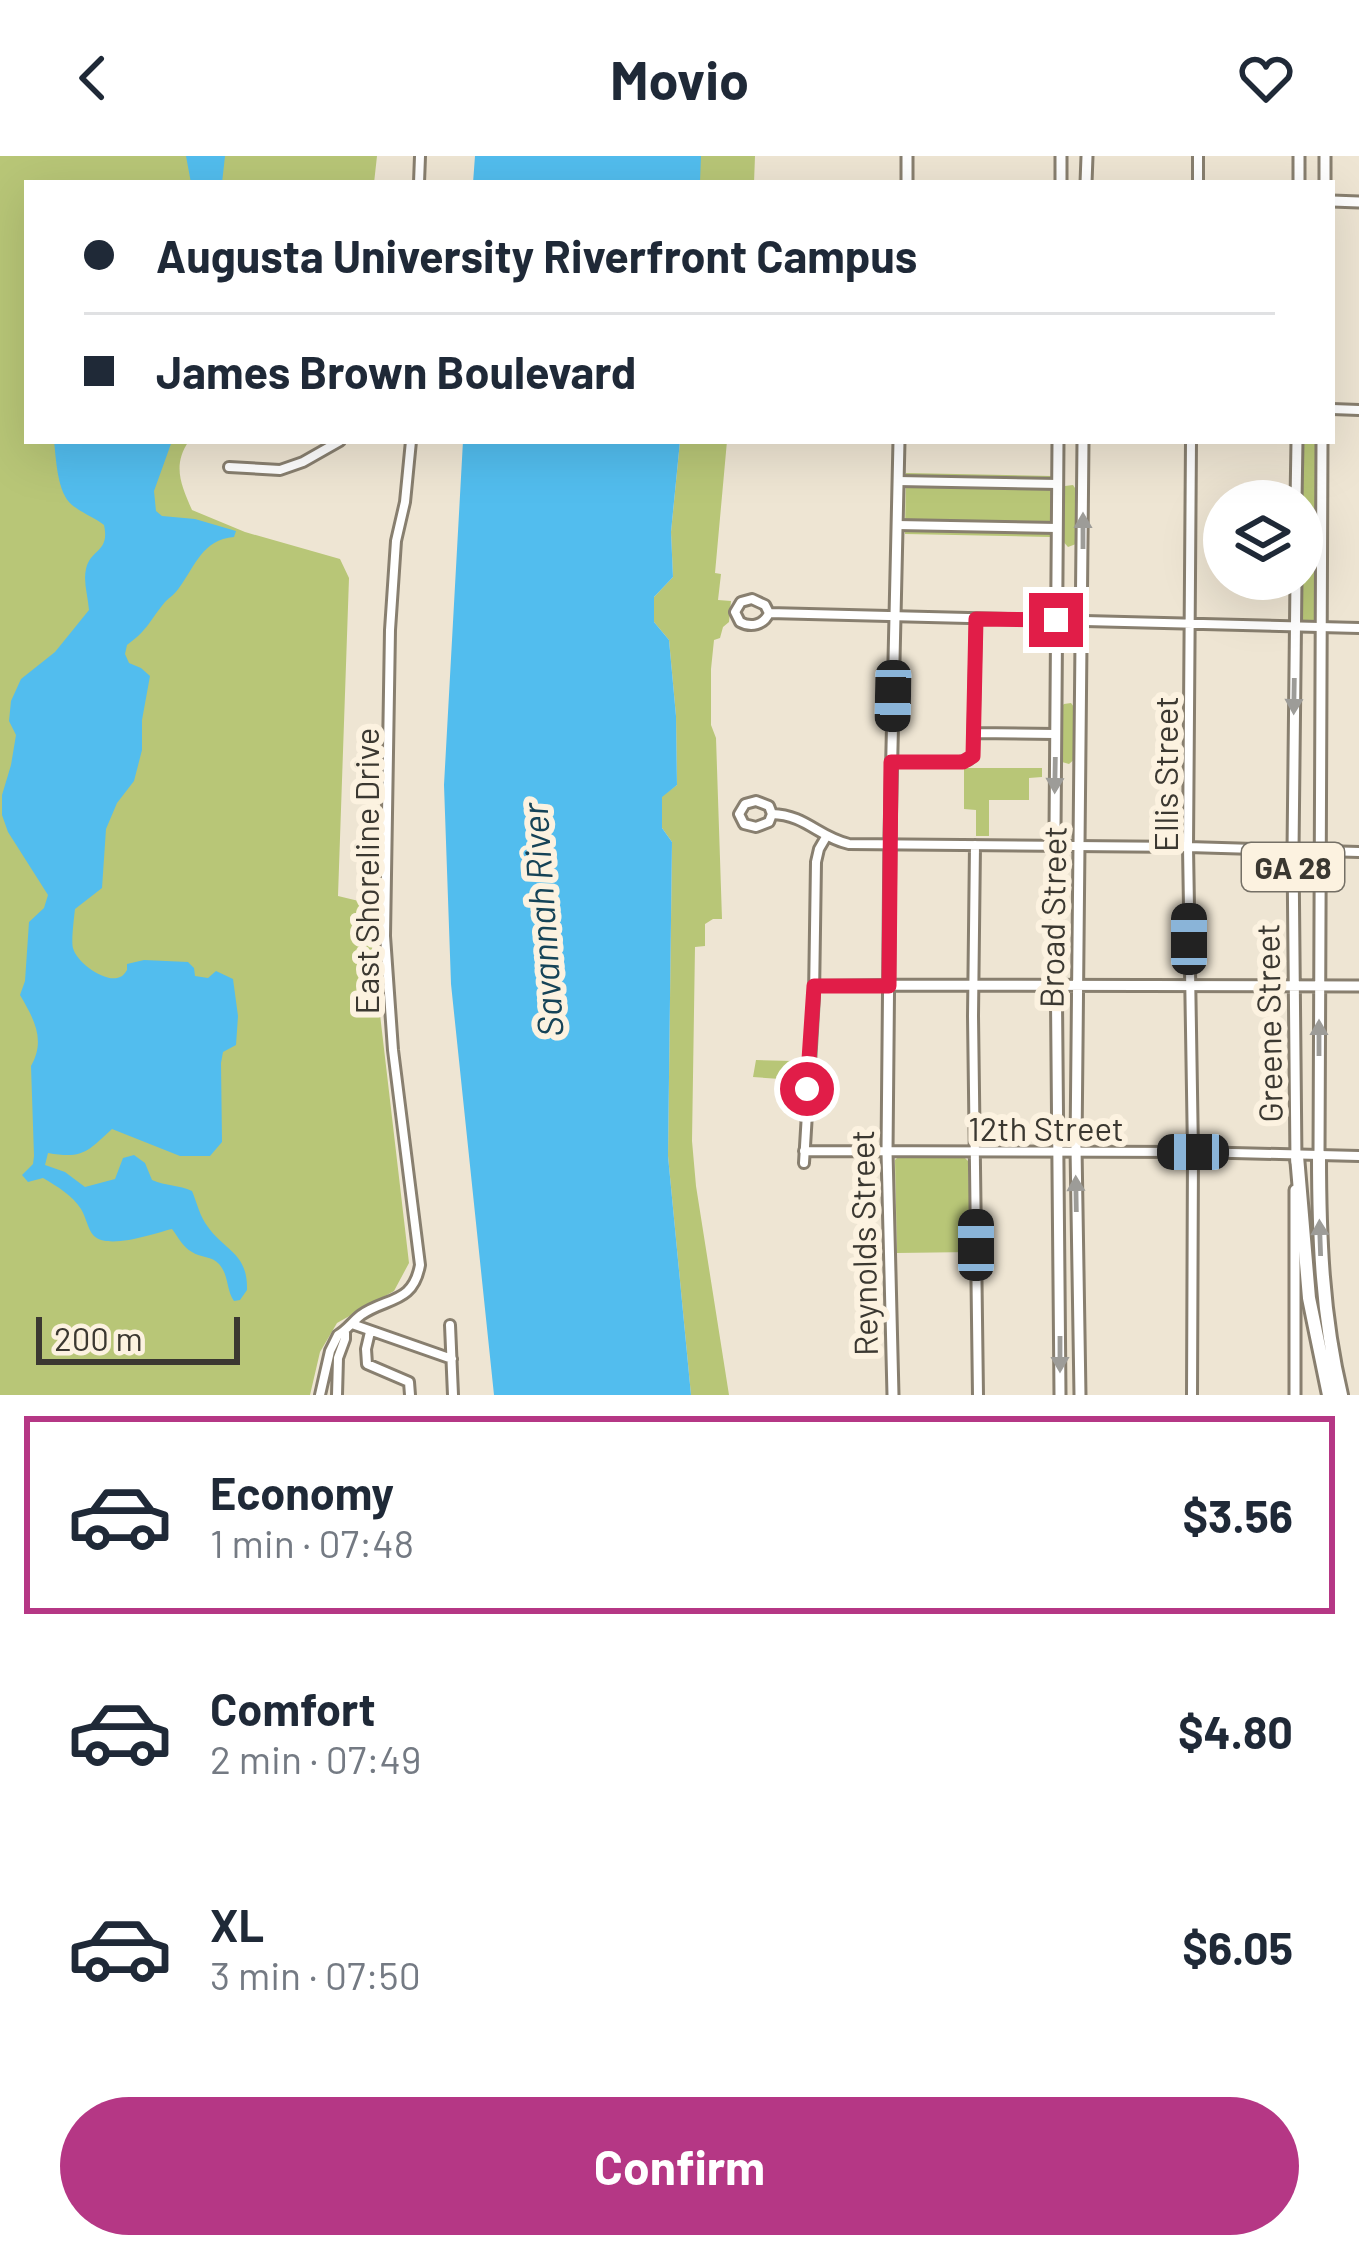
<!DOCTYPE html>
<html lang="en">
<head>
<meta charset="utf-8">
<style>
	body { margin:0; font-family:Barlow,sans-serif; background:#f6f6f7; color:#1f2937; height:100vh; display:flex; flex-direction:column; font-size:45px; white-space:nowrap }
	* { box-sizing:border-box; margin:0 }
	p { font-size:39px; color:#747a83 }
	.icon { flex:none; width:66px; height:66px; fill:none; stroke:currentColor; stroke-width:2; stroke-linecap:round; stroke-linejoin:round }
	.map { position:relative; height:1239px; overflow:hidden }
	.drawer { display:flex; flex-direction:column; background:#fff; flex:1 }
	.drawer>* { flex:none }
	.top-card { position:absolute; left:24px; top:24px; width:1311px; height:264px; border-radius:0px; box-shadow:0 12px 48px #0002; display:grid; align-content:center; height:264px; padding:0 60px; background:#fff }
	.buttons { position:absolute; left:1203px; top:324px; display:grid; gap:24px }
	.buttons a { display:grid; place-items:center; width:120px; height:120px; border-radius:50%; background:#fff; box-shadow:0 12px 48px #0002; font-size:60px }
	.scale { position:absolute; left:36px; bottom:30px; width:204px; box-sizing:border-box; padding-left:12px; border:6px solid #3b3831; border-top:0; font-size:33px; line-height:42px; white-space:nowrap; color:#3b3831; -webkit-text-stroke:9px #fcf2e0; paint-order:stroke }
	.end { position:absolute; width:54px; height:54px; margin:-27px; border:15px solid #e11d48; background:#fff; box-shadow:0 0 0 6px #fff }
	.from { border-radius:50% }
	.car { position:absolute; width:36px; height:72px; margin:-36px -18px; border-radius:15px; box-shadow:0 0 9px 3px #0007; background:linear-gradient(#222 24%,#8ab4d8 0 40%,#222 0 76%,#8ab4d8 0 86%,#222 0) }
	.top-card b { display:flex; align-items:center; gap:42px; height:114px; font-size:45px }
	.top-card b+b { border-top:3px solid #e0e1e3 }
	.top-card i { width:30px; height:30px; background:#1f2937 }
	ul { padding:21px 0 0; list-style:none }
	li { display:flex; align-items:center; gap:36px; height:198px; margin:0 24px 18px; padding:0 36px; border:6px solid transparent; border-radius:0px }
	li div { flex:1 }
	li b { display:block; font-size:45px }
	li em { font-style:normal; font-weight:700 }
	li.on { border-color:#b53785 }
	li>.icon { width:108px; height:108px; stroke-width:1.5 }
	.primary-button { display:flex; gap:24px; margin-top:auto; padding:24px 60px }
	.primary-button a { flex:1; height:138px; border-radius:72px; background:#b53785; color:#fff; font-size:48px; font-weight:700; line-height:138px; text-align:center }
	header { display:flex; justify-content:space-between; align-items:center; height:156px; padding:0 60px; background:#fff; font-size:54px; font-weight:700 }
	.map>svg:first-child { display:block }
</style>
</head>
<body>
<header><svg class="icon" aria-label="back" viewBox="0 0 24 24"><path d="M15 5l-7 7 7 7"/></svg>Movio<svg class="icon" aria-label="heart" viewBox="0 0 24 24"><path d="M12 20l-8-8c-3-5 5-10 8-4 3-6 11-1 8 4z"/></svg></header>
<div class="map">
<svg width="1359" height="1239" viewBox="0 0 1359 1239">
	<rect width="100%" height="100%" fill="#eee5d3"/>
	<path fill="#b8c677" d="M0,0H377L374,27H27V285H189C172,309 181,329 192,354L245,376L340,403L349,422L338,740L367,747L409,1107L394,1135L337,1167L320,1196L310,1239H0Z
		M675,0H755L754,27H673Z
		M680,285H727L715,417L721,418L718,444L731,445L729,466L723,471L720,482L714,484L711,513V569L716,582L722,763H713L705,768V790L695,791L692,985L696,1030L729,1239H691L668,1000L672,686L662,672V640L677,629L676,560L669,484L654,466V441L673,421L671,376Z
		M1297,285H1322L1320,471L1295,470L1296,423H1302V345H1296Z
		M906,317L1051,320L1050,381L905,378Z
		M1073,329L1079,338V384L1076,388L1068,391L1061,383L1062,335L1065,330Z
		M1071,547L1077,555V601L1069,608L1062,606L1059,601L1060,552L1064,548Z
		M964,612H1042V621L1029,622V644H989V680H976V654L964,653Z
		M756,904L793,905L795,924L753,921Z
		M899,1000L964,1001L968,1005L971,1096L897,1097L895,1004Z"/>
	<path fill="#52bdee" d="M186,0H225L222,27H191Z
		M475,0H701L700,26L473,27Z
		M54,285H172L154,335L156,355L162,360L195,363L236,375L234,381C202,384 196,409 179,432C175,438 170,441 165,446C149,465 149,473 127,489L125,498L129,507L141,512L150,520L142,564V594L134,625L117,647L106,673L102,732L75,753C74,762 71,786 73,792C76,806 106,828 120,821C123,820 125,817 127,814V808L144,804L188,806L194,812L195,820L208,822L216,815L233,823L238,860L236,889L223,896L221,907L222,986L210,1000H180L112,973C87,996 83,1003 48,997L45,1009L65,1016L85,1031L115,1023L123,1002L134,999L145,1007L152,1024C166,1030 179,1029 192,1035C197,1047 200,1061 208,1071C225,1095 248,1097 247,1134L240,1144L234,1145C226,1134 229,1119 219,1108C212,1100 201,1102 192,1096C183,1091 178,1081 172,1073C155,1077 109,1094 94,1080C88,1074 86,1061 81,1053C72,1039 58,1031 43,1022L28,1026L22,1019L33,1008L34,1000L31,910C46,884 34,863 20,839L25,825L29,766L44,752L48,739L8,676L2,659V639L11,609L16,579L9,565L11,545L21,523L55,496L89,454C88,440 83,426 86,413C91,392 110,397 104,369C94,361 77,355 69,346C57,332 56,302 54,285Z
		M463,285H680L671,376L673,421L654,441V466L669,484L676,560L677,629L662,641V672L672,686L668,1000L691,1239H494L451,828L444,629Z"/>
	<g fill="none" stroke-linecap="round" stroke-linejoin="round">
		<defs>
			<path id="minor" d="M419,27L420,0
				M1198,27V0
				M1332,253L1359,254
				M1191,285L1188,691L1193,996L1192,1239
				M229,311L280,314L303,306L340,285
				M898,325L1058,328
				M897,369L1057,372
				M769,457L765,449L752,443L741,446L735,456L740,466C751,472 764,469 769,457L1359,472
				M974,577L1055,578
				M891,606H959L968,604L973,600L976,463
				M772,658L769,666L756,671L744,668L739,658L745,648L756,645L769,650L772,658C806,659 818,681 849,688L1188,691L1359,696
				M975,689L973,860L978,1239
				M814,830L889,829
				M804,995L1193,996L1359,1000
				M804,1007L814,841L816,706L819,693L826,681
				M352,1168L452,1203
				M450,1169L453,1239
				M370,1176L366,1193L367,1208L409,1226L410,1239
				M320,1239L330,1195L338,1179C347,1174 352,1166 361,1159C387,1141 413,1148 420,1109L393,894L385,780L390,474L396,385L405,346L411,285
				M337,1239L338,1202L345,1183V1177"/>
			<path id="major" d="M907,27V0
				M1061,27V0
				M1086,27L1087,0
				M1299,27V0
				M1325,27V0
				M1332,45L1359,46
				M1058,285L1055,676L1060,1239
				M1296,345L1297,285
				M1296,423L1293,695L1296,1006
				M889,829L1359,830
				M1319,999L1322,285
				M893,1239L887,996L890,680L899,285
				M1080,1239L1076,991L1083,285
				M1295,1239V1034"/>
			<path id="highway" d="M1319,999C1319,1080 1322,1160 1341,1239
				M1297,1000L1309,1142L1329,1239"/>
		</defs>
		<use href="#minor" stroke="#887f6f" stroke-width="14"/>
		<use href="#major" stroke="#887f6f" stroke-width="15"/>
		<use href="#highway" stroke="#887f6f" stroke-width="18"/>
		<use href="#minor" stroke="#fff" stroke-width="8"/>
		<use href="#major" stroke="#fff" stroke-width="9"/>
		<use href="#highway" stroke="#fff" stroke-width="12"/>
	</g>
	<defs><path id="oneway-solid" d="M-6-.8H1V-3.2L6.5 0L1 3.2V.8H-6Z" transform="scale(3)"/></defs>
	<g fill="#9d9c98">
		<use href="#oneway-solid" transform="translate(1083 375) rotate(-90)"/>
		<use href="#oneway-solid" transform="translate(1294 540) rotate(91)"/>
		<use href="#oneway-solid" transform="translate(1055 619) rotate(91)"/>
		<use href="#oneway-solid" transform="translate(1319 882) rotate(-90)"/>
		<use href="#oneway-solid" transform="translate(1076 1038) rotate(-91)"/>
		<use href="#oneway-solid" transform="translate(1320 1082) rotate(-92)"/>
		<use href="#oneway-solid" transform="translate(1060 1198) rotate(90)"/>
	</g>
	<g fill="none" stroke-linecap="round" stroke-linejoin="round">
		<path stroke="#e11d48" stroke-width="15" d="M807,933L814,830H889L891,606H963L973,600L976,463L1056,464"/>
	</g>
	<g text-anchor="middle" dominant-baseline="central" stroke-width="12" stroke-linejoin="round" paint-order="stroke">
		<rect fill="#fcf2e0" stroke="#757066" stroke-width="3" x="1242" y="687" width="102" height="48" rx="9"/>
		<g font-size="30" font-weight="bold" fill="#3b3831">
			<text x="1293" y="711">GA 28</text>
		</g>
		<g font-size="33" fill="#3b3831" stroke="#fcf2e0">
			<text transform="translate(1165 618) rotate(-90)">Ellis Street</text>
			<text transform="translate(366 715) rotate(-90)">East Shoreline Drive</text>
			<text transform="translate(1052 761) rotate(-89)">Broad Street</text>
			<text transform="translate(1268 867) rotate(-91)">Greene Street</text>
			<text x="1046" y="972">12th Street</text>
			<text transform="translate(863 1087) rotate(-91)">Reynolds Street</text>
		</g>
		<g font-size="36" font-style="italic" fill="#154357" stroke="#fcf2e0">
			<text transform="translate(541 764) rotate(-94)">Savannah River</text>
		</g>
	</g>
</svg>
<div class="buttons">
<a><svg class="icon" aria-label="layers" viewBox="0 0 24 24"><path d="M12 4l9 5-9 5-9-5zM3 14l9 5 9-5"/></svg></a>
</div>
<div class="scale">200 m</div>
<i class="end from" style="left:807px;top:933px"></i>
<i class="end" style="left:1056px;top:464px"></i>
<i class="car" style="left:893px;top:540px;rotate:181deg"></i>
<i class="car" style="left:1189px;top:783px;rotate:0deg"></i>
<i class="car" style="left:1193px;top:996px;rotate:270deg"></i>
<i class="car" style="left:976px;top:1089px;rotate:0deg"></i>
<div class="top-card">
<b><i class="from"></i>Augusta University Riverfront Campus</b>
<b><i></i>James Brown Boulevard</b>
</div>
</div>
<section class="drawer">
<ul>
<li class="on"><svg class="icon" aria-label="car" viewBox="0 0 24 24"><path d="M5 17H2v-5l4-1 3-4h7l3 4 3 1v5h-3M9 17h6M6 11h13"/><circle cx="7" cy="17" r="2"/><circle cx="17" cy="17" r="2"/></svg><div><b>Economy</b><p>1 min · 07:48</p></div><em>$3.56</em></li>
<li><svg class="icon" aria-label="car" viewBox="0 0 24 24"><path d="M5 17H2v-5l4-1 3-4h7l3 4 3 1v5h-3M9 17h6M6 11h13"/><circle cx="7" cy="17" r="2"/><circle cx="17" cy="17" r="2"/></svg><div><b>Comfort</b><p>2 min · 07:49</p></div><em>$4.80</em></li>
<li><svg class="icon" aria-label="car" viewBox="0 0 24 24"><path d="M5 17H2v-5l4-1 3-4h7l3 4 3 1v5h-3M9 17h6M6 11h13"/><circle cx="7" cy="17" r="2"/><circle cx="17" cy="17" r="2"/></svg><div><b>XL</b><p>3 min · 07:50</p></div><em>$6.05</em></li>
</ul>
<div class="primary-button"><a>Confirm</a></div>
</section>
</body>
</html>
